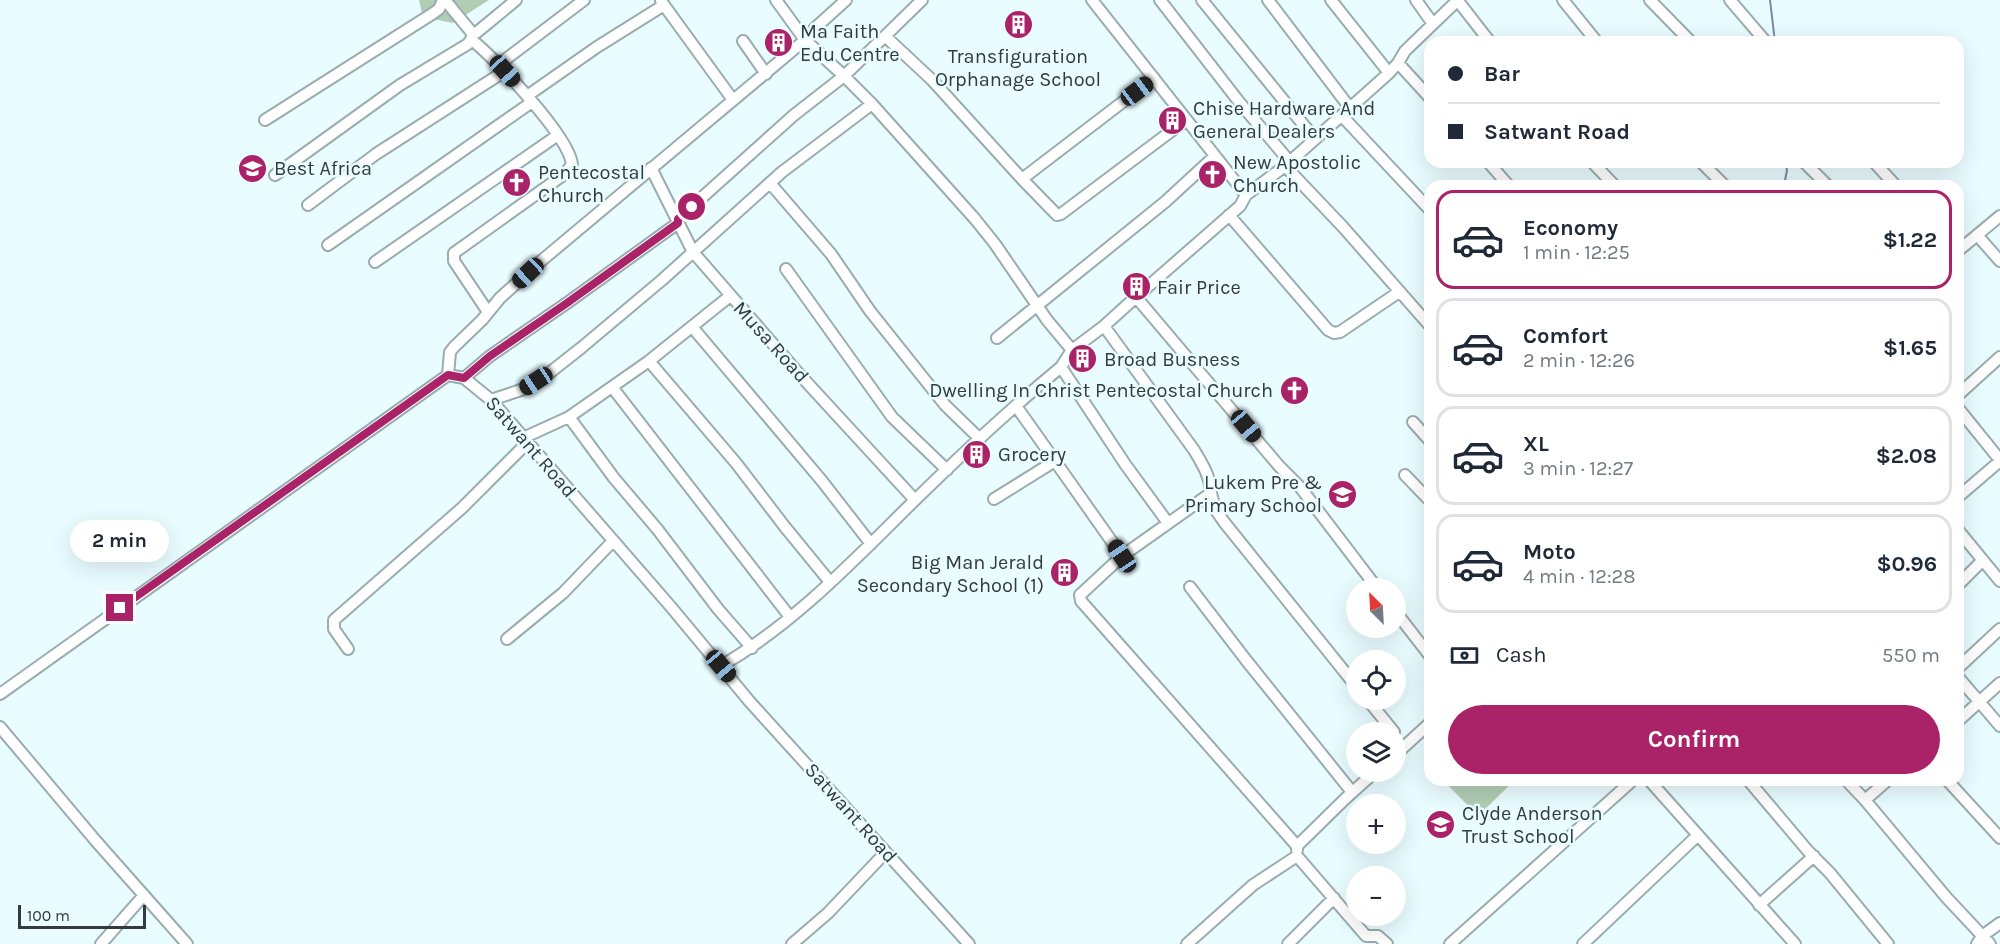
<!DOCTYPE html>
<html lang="en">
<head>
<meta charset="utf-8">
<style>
	body { margin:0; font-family:Karla,sans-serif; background:#f2f2f3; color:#1f2937; height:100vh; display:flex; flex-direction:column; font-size:22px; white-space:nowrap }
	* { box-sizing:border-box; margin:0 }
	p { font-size:20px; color:#747a83 }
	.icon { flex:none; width:33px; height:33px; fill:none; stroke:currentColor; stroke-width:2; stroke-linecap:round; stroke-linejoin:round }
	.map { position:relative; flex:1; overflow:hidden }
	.drawer { position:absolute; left:1424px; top:180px; width:540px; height:606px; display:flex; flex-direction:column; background:#fff; border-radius:18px; box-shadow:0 6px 24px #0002 }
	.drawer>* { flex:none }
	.guide { position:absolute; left:1424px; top:36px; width:540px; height:132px; border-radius:18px; box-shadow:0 6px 24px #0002; display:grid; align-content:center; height:132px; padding:0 24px; background:#fff }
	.needle { width:39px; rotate:336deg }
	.buttons { position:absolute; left:1346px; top:578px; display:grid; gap:12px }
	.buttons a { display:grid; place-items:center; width:60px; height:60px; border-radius:50%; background:#fff; box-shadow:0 6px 24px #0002; font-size:30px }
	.scale { position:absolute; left:18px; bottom:15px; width:128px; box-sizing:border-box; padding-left:6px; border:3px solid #333b3c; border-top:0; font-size:16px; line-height:21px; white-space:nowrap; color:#333b3c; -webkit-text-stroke:4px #e9fcff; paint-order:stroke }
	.end { position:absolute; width:27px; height:27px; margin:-14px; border:8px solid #aa2267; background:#fff; box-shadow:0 0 0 3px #fff }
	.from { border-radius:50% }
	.bubble { position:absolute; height:42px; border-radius:21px; background:#fff; box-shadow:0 6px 24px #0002; font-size:20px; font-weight:700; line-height:42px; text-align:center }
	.car { position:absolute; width:18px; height:36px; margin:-18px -9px; border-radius:8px; box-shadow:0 0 4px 2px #0007; background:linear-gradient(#222 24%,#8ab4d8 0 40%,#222 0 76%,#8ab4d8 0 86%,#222 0) }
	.guide b { display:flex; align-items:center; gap:21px; height:57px; font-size:22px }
	.guide b+b { border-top:2px solid #e0e1e3 }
	.guide i { width:15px; height:15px; background:#1f2937 }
	ul { padding:10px 0 0; list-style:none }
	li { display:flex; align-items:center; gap:18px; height:99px; margin:0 12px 9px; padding:0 12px; border:3px solid #e0e1e3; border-radius:18px }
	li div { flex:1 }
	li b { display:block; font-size:22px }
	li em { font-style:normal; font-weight:700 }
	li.on { border-color:#aa2267 }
	li>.icon { width:54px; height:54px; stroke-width:1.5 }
	.pay { display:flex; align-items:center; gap:15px; height:66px; padding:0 24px; font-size:22px }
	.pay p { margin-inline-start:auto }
	.primary-button { display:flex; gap:12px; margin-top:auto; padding:12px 24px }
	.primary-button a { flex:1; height:69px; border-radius:36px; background:#aa2267; color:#fff; font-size:24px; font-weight:700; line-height:69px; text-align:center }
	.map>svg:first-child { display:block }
</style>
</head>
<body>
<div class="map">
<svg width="2000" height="944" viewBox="0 0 2000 944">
	<rect width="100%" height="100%" fill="#e9fcff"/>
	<path fill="#b1cdb4" d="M419,0H489L453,23L423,17Z
		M1443,780H1515L1478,816Z"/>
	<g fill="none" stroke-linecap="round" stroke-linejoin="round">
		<path stroke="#7a89a4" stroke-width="2" d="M1770,0L1775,42
			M1784,186L1787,170L1785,162"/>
		<defs>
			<path id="minor" d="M445,0L472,33
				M776,0L805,40L844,76L922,0
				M1092,0L1246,195
				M1160,0L1240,103L1290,162
				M1202,0L1315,139
				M1268,0L1350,108
				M1331,0L1389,73L1398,63L1430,98
				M1416,0L1433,24
				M1563,0L1597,42
				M1650,0L1691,42
				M1730,0L1766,42
				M661,1L733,100
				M1458,1L1490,42
				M886,37L932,80L1022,179L1057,215L1061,214L1186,120
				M472,40C496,60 568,135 572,164L566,173L454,253V261L488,312
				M743,41L766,74
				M1398,63L1405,51L1458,0
				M498,65L584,0
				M527,96L597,47L664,5
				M1342,116L1430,210
				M265,120L432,14L439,9L443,0
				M1488,162L1509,186
				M1592,162L1615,186
				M1701,162L1725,186
				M1804,162L1828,186
				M1874,162L1896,186
				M1285,166L1343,227L1430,326
				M651,168L693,252L800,375L915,500
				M275,175L400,85L468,44L472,38V33H476L516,0
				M1022,179L1154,78
				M770,183L831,254L870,311L945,405L980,439
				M308,205L376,154L505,71
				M1229,215L1328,330L1334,333L1340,332L1399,292
				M678,219L794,115L844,76L872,104
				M1977,235L2000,261
				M328,245L532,102
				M1958,251L2000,216
				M375,262L558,135
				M786,269L892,417L947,470
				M1104,326L1194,450C1203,465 1210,476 1211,493
				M693,328L822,481L871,544
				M997,338L1165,202L1215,156
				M649,361L736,463L785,527L830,582
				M1061,367L1072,350L1104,326L1136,297
				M448,375L450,352L454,347L482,320L500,298L541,261L805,40L815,28L846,0
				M464,378L490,356L567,303L678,223
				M612,387L790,617
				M1958,395L2000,357
				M491,400L524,389L548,374L581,348L662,280L782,172L872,104L975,219L995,244L1047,320L1072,350
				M1016,406L1055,461
				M1958,408L2000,460
				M569,417L614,478L658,530L718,609L752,648
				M1413,422L1430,441
				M523,438L569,417L649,361L730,296
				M1405,475L1430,501
				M1958,497L2000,461
				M994,499L1055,461L1122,556
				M1958,530L2000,581
				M1958,585L1982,561
				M1190,587L1246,660L1352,792
				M1377,588L1300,487L1279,466L1136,297L1240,206L1246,195L1285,166L1389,73
				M1395,611L1430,656
				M507,639L563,593L613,541
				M348,649L334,629V620L462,508L528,442
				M721,666C795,623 854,560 915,500C962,454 1010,409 1061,367L1125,464L1168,523
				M1958,668L2000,629
				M1958,677L2000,726
				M0,694L448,375L464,378L491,400L671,607L750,702L969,944
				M1367,699L1394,732
				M1958,721L2000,683
				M0,727L95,840L187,944
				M1395,755L1430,723
				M1649,780L1795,944
				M1748,780L1808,851L1830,873L1888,944
				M1846,780L1865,800
				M1888,780L1865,800L1946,897L1990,944
				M1947,780L2000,838
				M1297,846L1081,601L1080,595L1122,556L1211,493L1215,509L1224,522L1356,686
				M1297,850V846L1346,798L1376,771
				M1759,905L1814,856
				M101,944L144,895
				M792,944L828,913L886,852
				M1187,944L1253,885L1297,856L1366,936H1378L1387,944
				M1288,944L1334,898
				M1450,944L1633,780
				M1583,944L1697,836
				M1977,944L1982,936L2000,923"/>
		</defs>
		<use href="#minor" stroke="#9aacae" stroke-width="14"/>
		<use href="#minor" stroke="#fff" stroke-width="10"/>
	</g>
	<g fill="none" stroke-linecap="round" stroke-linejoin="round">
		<path stroke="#aa2267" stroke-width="8" d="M120,608L448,375L464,378L490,356L567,303L678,223V219L692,207"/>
	</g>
	<defs>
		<symbol id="building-disc" viewBox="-11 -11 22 22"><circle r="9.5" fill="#aa2267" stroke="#e9fcff"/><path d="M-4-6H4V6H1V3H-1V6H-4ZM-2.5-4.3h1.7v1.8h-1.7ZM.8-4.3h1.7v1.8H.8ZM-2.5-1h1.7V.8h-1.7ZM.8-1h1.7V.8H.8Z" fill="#fff"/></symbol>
		<symbol id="school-disc" viewBox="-11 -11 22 22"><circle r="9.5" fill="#aa2267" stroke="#e9fcff"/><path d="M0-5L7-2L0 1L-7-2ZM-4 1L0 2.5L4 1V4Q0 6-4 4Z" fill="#fff"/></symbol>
		<symbol id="church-disc" viewBox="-11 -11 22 22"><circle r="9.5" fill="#aa2267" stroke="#e9fcff"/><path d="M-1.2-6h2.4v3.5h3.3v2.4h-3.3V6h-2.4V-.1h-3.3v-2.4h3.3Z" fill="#fff"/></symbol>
	</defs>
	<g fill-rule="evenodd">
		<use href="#building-disc" x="1002" y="8" width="33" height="33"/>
		<use href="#building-disc" x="762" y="26" width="33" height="33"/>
		<use href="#building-disc" x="1156" y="104" width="33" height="33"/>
		<use href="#school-disc" x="236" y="152" width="33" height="33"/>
		<use href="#church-disc" x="1196" y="158" width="33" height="33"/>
		<use href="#church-disc" x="500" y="166" width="33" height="33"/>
		<use href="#building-disc" x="1120" y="270" width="33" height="33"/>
		<use href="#building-disc" x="1066" y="342" width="33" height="33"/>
		<use href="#church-disc" x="1278" y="374" width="33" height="33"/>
		<use href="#building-disc" x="960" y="438" width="33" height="33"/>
		<use href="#school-disc" x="1326" y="478" width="33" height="33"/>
		<use href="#building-disc" x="1048" y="556" width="33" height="33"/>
		<use href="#school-disc" x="1424" y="808" width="33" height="33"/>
	</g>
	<g text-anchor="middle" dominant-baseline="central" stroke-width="5" stroke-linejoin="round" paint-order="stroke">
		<g font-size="20" fill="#333b3c" stroke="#e9fcff" text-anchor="start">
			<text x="800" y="31">Ma Faith<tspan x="800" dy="23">Edu Centre</tspan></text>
			<text x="1018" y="56" text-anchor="middle">Transfiguration<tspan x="1018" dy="23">Orphanage School</tspan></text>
			<text x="1193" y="108">Chise Hardware And<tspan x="1193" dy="23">General Dealers</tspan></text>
			<text x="1233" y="162">New Apostolic<tspan x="1233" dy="23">Church</tspan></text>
			<text x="274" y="168">Best Africa</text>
			<text x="538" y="172">Pentecostal<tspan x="538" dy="23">Church</tspan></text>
			<text x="1157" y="287">Fair Price</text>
			<text x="1104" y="359">Broad Busness</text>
			<text x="1273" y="390" text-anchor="end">Dwelling In Christ Pentecostal Church</text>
			<text x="998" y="454">Grocery</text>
			<text x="1322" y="482" text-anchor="end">Lukem Pre &amp;<tspan x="1322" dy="23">Primary School</tspan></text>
			<text x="1044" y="562" text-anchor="end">Big Man Jerald<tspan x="1044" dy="23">Secondary School (1)</tspan></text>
			<text x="1462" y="813">Clyde Anderson<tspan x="1462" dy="23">Trust School</tspan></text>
		</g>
		<g font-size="20" fill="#333b3c" stroke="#e9fcff">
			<text transform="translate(771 342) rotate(48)">Musa Road</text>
			<text transform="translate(531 447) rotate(49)">Satwant Road</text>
			<text transform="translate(851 813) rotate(48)">Satwant Road</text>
		</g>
	</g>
</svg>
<div class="buttons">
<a><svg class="needle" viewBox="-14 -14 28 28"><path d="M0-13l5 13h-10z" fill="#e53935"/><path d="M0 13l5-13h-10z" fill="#747a83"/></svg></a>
<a><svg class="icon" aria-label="locate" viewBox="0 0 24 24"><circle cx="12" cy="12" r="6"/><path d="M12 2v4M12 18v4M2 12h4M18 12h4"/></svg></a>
<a><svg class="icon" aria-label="layers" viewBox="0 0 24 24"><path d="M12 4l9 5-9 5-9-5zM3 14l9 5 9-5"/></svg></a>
<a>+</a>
<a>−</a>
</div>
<div class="scale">100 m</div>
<i class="end from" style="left:692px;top:207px"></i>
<i class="end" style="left:120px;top:608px"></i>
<div class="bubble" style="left:70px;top:520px;width:99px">2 min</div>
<i class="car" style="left:505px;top:71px;rotate:138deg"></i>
<i class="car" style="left:1137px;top:91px;rotate:53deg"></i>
<i class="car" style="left:528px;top:273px;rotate:227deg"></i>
<i class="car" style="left:536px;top:381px;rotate:237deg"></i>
<i class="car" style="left:1246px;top:426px;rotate:140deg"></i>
<i class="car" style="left:1122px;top:556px;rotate:326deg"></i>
<i class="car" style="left:721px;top:666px;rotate:140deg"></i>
<div class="guide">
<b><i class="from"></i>Bar</b>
<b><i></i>Satwant Road</b>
</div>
<section class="drawer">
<ul>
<li class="on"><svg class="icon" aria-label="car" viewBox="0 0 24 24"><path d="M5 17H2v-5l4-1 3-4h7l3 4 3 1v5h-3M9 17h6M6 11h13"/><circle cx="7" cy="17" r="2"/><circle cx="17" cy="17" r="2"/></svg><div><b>Economy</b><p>1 min · 12:25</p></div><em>$1.22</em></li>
<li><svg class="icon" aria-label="car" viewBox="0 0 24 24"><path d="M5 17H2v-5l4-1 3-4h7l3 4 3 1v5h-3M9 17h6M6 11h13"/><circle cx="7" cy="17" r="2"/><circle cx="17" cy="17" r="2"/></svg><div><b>Comfort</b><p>2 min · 12:26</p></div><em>$1.65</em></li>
<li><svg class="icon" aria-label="car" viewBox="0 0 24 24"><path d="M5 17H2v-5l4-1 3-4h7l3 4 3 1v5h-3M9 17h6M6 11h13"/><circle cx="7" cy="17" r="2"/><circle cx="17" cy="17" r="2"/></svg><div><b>XL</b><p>3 min · 12:27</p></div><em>$2.08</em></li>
<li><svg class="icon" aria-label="car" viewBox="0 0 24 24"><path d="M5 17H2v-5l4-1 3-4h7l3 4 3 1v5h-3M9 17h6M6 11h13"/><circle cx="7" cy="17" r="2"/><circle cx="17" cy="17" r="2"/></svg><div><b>Moto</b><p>4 min · 12:28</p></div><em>$0.96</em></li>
</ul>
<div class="pay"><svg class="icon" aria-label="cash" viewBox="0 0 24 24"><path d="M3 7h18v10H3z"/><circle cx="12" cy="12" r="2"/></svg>Cash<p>550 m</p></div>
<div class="primary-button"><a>Confirm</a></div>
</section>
</div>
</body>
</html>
